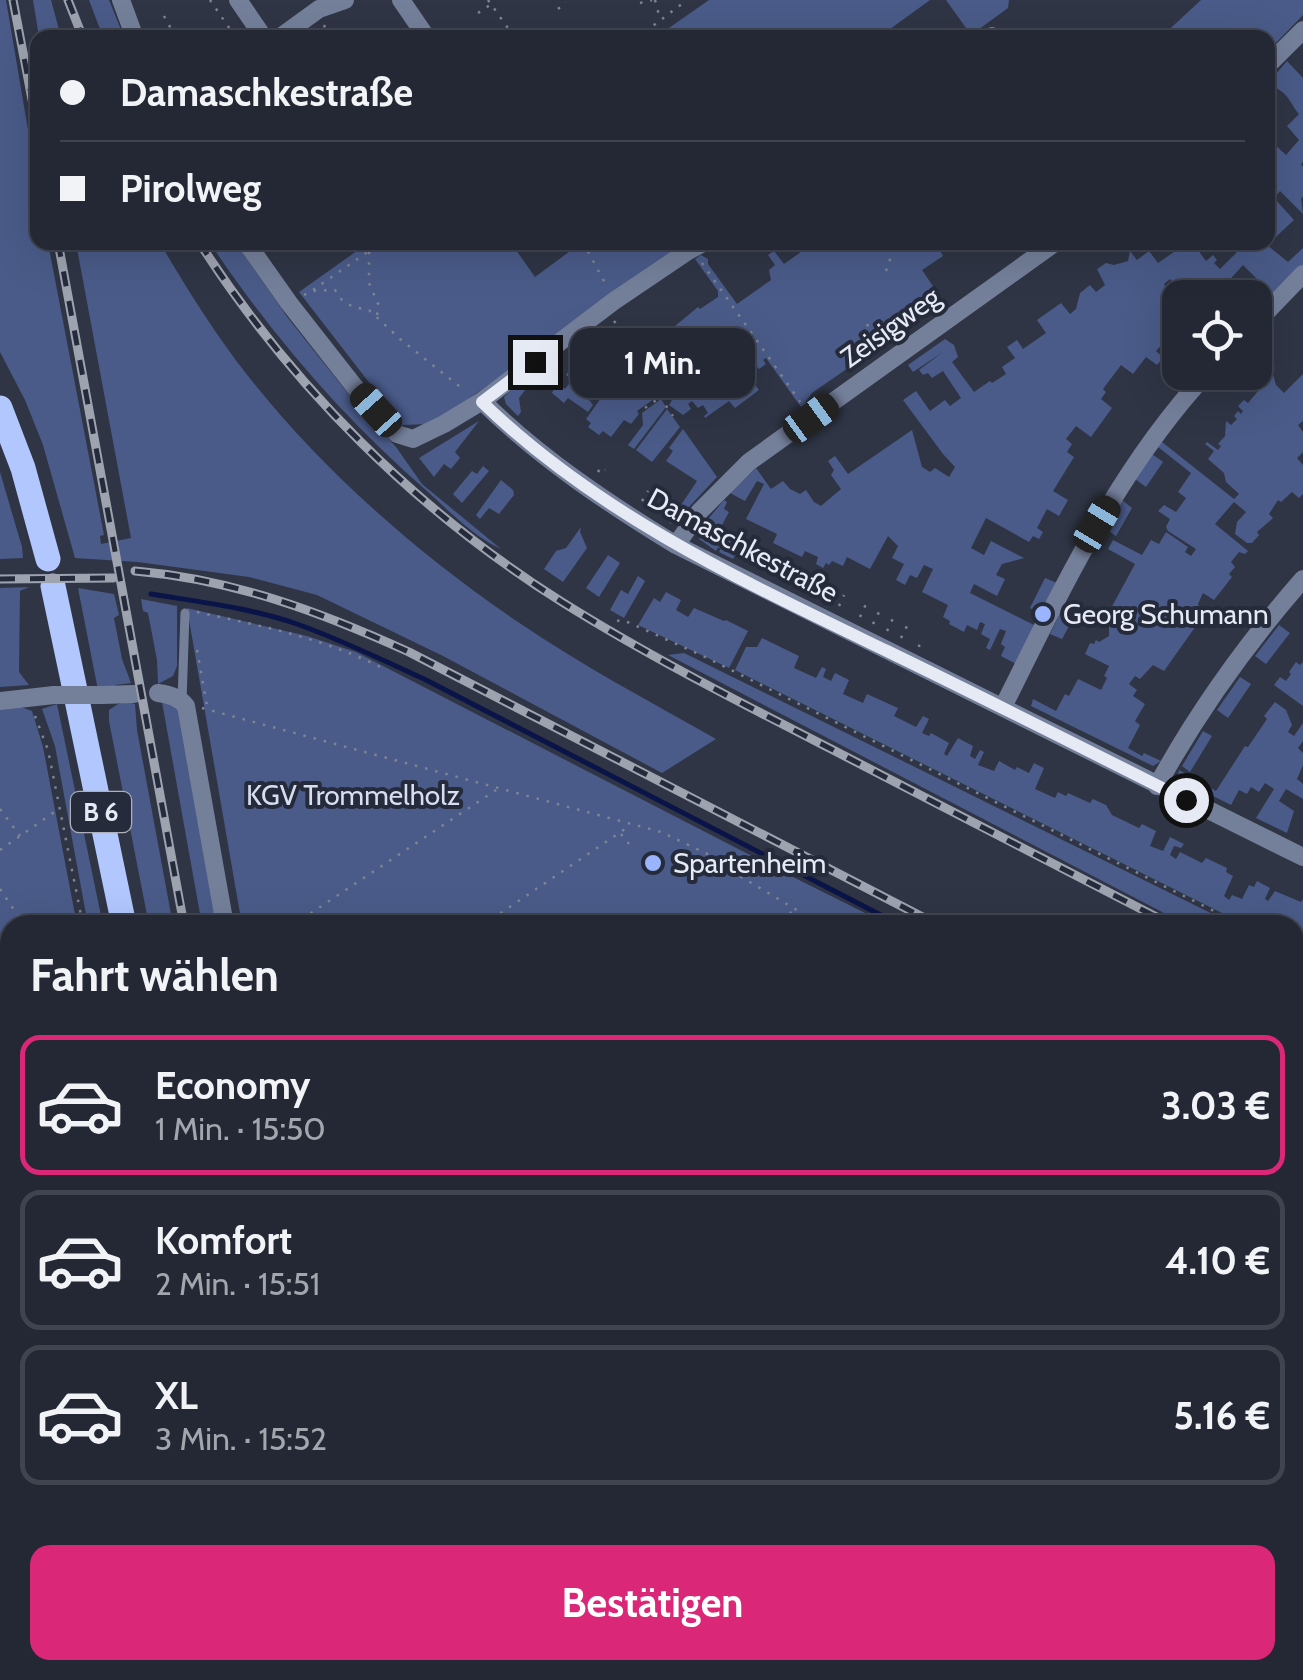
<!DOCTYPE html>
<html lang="de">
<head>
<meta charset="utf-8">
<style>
	body { margin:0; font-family:Cabin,sans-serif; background:#2f3440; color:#f1f3f6; height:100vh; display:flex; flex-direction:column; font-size:38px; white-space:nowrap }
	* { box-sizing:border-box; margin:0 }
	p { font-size:32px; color:#a3a6ac }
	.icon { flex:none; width:55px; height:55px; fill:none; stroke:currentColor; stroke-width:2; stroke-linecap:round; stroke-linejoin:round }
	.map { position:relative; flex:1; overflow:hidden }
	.side { position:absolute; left:0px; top:915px; width:1305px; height:765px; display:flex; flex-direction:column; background:#232834; border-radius:30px 30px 0 0; box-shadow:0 10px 40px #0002,0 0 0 2px #40444f }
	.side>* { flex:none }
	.hud { position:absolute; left:30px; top:30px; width:1245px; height:220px; border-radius:20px; box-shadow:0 10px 40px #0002,0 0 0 2px #40444f; display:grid; align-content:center; height:220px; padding:0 30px; background:#232834 }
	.controls { position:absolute; left:1162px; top:280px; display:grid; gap:20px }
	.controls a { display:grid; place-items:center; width:110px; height:110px; border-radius:20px; background:#232834; box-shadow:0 10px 40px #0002,0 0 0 2px #40444f; font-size:50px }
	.end { position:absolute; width:45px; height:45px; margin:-22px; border:12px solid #e6eaf5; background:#111; box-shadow:0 0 0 5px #111 }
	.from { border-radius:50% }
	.bubble { position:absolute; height:70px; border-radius:20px; background:#232834; box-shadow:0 10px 40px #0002,0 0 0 2px #40444f; font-size:32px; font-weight:800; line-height:70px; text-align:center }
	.car { position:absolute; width:30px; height:60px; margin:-30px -15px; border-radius:12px; box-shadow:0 0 8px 2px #0007; background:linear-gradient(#222 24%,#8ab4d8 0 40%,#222 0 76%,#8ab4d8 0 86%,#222 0) }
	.hud b { display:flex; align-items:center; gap:35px; height:95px; font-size:38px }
	.hud b+b { border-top:2px solid #40444f }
	.hud i { width:25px; height:25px; background:#f1f3f6 }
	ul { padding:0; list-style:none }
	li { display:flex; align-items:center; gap:30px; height:140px; margin:0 20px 15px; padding:0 10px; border:5px solid #40444f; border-radius:20px }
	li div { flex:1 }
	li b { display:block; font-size:38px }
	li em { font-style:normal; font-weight:800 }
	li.active { border-color:#db2777 }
	li>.icon { width:90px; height:90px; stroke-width:1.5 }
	h2 { padding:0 30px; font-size:45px; line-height:120px }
	.button { display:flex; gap:20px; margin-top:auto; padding:20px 30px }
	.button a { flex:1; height:115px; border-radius:20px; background:#db2777; color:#fff; font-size:40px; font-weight:800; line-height:115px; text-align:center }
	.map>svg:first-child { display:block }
</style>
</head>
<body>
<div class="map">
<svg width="1303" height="1680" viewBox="0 0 1303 1680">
	<rect width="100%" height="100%" fill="#2f3545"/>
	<path fill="#4a5b89" d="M0,0H6L37,183L38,242L48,243L104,535L100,536L101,544L131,538L76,243H160C187,289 215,334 248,376C324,472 418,554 518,622C581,665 649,701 716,739L662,773L443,656L317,595L249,577L138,562L75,558L43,445L25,400L0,352Z
		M33,0H51L61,37H39Z
		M89,0H109L124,37H103Z
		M709,0H930L879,37H656Z
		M946,0H1009L1008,8L971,35Z
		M1201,0H1303V15L1268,51V38L1161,37Z
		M1287,61L1303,78V162L1301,164L1303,167V196L1301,199L1303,214L1280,191L1274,198L1294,220L1267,245L1288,262L1303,248V265L1258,311L1255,309V298L1244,297L1240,293L1256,278L1243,265L1214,297H1195L1182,282L1176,286L1170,279L1164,284L1169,291L1162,297L1165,300L1170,296C1191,324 1175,331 1156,351L1166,360L1165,362L1162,359L1157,365L1146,357L1133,374L1121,365L1103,389L1106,392L1101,399L1112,408L1091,437L1076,426L1066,439L1072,444L1067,452L1074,457L1053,491L1068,500L1059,516L1047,509L1037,528L1043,532L1039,539L1033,536L1029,542L986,518L971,548L984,555L991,541L1024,558L1002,564L996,575L1005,579L997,596L974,584L970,593L1036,626L1018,665L1001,656L1005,647L1001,644L1006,631L1000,629L990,650L986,648L990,639L981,634L985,624L980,622L977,630L967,625L964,632L949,624L950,621L943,617L948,605L922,592L933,569L924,565L917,578L910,575L905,585L896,580L904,564L892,558L898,546L888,536L870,569L847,557L843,566L832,561L829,565L826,563L823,568L816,564L818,557L805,551L802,557L773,543L777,534L746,519L764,484L757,481L745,501L730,493L756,468L771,489L783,481L790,489L800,494L806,490L814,502L821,506L841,489L831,475L834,470L828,461L835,456L848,474L912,430L922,467L930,472L935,468L949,477L955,467L943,454L903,400L916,391L930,411L945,400L950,406L961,398L943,371L932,378L928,373L923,375L919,370L943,352L913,372L908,365L945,339L954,345L958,357L952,362L974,392L990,381L992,383L1006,374L1002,367L1015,358L1007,347L1017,340L1023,349L1046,333L1037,320L1061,303L1070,314L1076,309L1080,293L1090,285L1096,292L1105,285L1097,269L1106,263L1114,265L1128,261L1130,251L1137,260L1149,251L1158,263L1187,243H1198L1195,246L1206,261L1213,255L1217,260L1214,263L1220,269L1242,247L1238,243L1268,242V146L1272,142L1286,155L1299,140L1287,126L1299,114C1294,109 1292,103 1288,98C1282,90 1275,88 1268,83Z
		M683,242L686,246L464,402L430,424L402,425L299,292L368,243H511L535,277L581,243Z
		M210,243H236L288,318L346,391L396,447L422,484L501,549C474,537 450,512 428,492C344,419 272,336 210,243Z
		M806,243H952L940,251L943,256L922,270L943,301L938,310L933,309L812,393L806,401L803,415V410L766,358L763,360L766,364L759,369L748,357L739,363L747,374L743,377L748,385L753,382L759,390L735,408L729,401L705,418L704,416L708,413L703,405L698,408L692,401L688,404L691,409L683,415L669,405L681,385L706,367L711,374L722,366L718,359L748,337L746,334L734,342L732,340L743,332L738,326L716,340L721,348L726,344L727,347L707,361L701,354L693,359L698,368L673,386L665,375L649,386L654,394L659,391L661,394L637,411L639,414L631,424L624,420L611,437L603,431L599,435L588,427L591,423L586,419L601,398L584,376L595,371L599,377L606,378L616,390L624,383L618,376L614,379L608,369L614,365L618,367L634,356L632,353L639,348L644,349L653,343L647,335L651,332L658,340L698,307L700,309L718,297V291L695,259L701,255L708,259V264L737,304L771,280L769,270L775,265L768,255L774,251L784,264L808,247Z
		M1258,335L1265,342L1258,351L1275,368L1272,371L1276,385L1284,393L1303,374V421L1298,425L1303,432V452L1297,458L1303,465V494L1299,498L1292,492L1281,502L1278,500L1269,514L1273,518L1257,532L1259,535L1252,543H1247L1235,534L1237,522L1246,512L1234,502L1215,524L1248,551L1245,554L1239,552L1231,562L1235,567L1229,574L1232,577L1214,600L1203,593L1198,604L1203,616L1164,671L1153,665L1140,679L1135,676L1129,684L1137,690L1133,696L1145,704L1135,721L1140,725L1128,748L1142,756L1144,753L1161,761L1153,766L1031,706L1033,699L1056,711L1065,694L1069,696L1078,679L1101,690L1107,678L1104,676L1109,666L1085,654L1090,643L1094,644L1096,640L1099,642L1109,636V625L1113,618H1118L1109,612L1135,564L1108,549L1113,540L1142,555L1151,540L1159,544L1166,532L1188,547L1185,552L1191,556L1196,549L1168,531L1166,527L1170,519L1158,511L1164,505L1176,512L1186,498L1178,492L1191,473L1158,447L1162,442L1234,499L1239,494L1226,482L1224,473L1208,459L1214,451L1205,444L1207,442L1218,450L1221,446L1218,444L1225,436L1226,421L1231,425L1237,419L1234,416L1238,411L1241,414L1243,411L1238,406L1244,400L1248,403L1264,384L1255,372V337Z
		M557,355L561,362L556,369L558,372L553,380L565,389L572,380L566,375L573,365L592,391L586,396L593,405L588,412L568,398L564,403L552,393L554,389L543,380L538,384L528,376Z
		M522,380L529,385L519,398L521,412L518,416L506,404L504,397Z
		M661,399L666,407L634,449L628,445L643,425L642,413Z
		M667,409L680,427L652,462L636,450Z
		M479,421L455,452L460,458L451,469L444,464L434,477L419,458Z
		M683,429L717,477L673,524L669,523L697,481L666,461L673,451L669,448Z
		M1152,454L1163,462L1146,487L1135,479Z
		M483,466L489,471L462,503L453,494L472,471L477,474Z
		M0,472L22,547L23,558L0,559Z
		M501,480L513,490L514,495L499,514L489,508L480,519L476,515Z
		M724,500L727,502L724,509L729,512L720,529V537L722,540L716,551L699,539V530Z
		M1122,500L1132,508L1116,536L1104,528Z
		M581,527L580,532L587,548L563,582L544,569L556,551L566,548Z
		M730,533L747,541L739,556L735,555L733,559L719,552Z
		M608,555L620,563L599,597L586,588Z
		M638,576L645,581L624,618L610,610L621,590L628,594Z
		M1045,578L1057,583L1042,614L1030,608Z
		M29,587L20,591L19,672L29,685L0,687V588Z
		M78,588L114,594L119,615L114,618L122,659L131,683L115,685V690H98Z
		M666,592L681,600L676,610L688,617L694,608L724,621L726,620L748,631L729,668L638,625L654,598L660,602Z
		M141,599L177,606V666L173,676L158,684L157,660L148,613L143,611Z
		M1063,607L1071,611L1074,617L1062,639L1050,634Z
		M187,608L307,636L356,652L773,867L889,925H242Z
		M1279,625L1290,633L1266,664L1255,656Z
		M762,638L799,656L794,668L816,678L822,667L826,669L823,677L831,681L835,673L849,680L843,694L863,703L867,694L898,708L894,716L916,727L923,716L929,719L922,733L929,736L931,733L949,743L944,754L947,756L958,738L973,746L970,756L975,759L980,750L984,752L978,765L994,771L999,761L1015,770L1017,767L1029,773L1034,763L1044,768L1035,789L1055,798L1058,792L1066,796L1068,793L1090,803L1093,799L1106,805L1112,815L1139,828L1142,824L1156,831L1150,846L1163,851L1170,837L1184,844L1181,848L1174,846L1170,855L1176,859L1180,852L1202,863L1206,858L1227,868L1226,872L1233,876L1224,896L1229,900L1232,895L1242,899L1249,885L1254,887L1257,881L1270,888L1265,899L1268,901L1275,891L1301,902L1303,899V954L1295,950V925H1246L735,670L746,647H757Z
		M684,653L1235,925H1187L668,655Z
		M1296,662L1300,665L1303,662V706L1274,685L1280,677L1286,681L1291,674L1289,672Z
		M1240,677L1251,684L1228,718L1217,710Z
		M127,702L135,704L137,730L173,925H149L109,721V710L118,704Z
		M162,702L173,704L179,709L220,925H202Z
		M1275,702L1286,710L1292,725L1288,732L1294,736L1303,723V741L1298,748L1303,753V765L1297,779L1303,784V799L1286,789L1279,801L1294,811L1287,833L1256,818L1274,789L1265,783L1259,792L1251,787L1247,794L1239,790L1231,805L1185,782L1178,776L1179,770L1216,791L1245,746L1248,747L1267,719L1264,716Z
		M57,704L103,925H88L55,746L42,709Z
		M21,707L32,711L43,747L77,925H10V1670H245L247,1680H0V710Z
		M1203,731L1212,736L1190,772L1182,766Z
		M1295,1163L1303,1167V1327H1295Z
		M1303,1533V1614H1298L1297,1621H1295V1534Z
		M1295,1629L1302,1630L1300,1655L1303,1656V1680H1267L1269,1670H1295Z
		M362,1670H424L408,1680H364Z
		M438,1670H724L719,1674L723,1680H634L632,1677L627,1680H422Z
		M867,1670H990L988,1680H874Z
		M1070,1670H1113L1112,1676L1119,1678L1121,1670H1161L1159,1680H1068Z"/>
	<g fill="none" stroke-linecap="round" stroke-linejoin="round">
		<path stroke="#0a1448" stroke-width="5" d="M1016,35L1019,38
			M151,594C200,602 251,608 297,624C342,640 385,661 428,681L900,925
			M1295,1128L1303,1132"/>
		<path stroke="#7f8492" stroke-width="2.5" stroke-dasharray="2.5 8" stroke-linecap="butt" d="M210,0L236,38
			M488,0L515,38
			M655,0L660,19
			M640,3L652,0
			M558,9L566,2
			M478,13L490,5
			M164,16L176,38
			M324,25L329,38
			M588,38L590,35
			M637,38L687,0
			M583,242L606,285
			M702,263L801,403
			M886,271L892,254L893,242
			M313,290L369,251L370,242
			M304,295L312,291L335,290L342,300L353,307L369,310L400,339L464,390
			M377,315L379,306L369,283V251L379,242
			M614,321L619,328
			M868,324L864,336L873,352
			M602,330L607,337
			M660,397L673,416
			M645,408L750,334
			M598,472L601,467L605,470
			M642,501L648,491
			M662,515L669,503
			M720,548L726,536
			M741,558L747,546
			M839,606L844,595
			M197,612C262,626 327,639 386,670
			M860,617L866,604
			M617,621L623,620L701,655L1242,925
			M873,624L879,612
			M887,631L894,616
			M901,638L909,622
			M919,647L920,638
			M197,650L207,706
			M202,708L661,832L718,859L728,869L822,925
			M35,716L48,750L83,925
			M0,809L20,836
			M621,834L629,844
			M0,850L60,808
			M0,889L24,925
			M293,925L496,790
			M483,925L631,825
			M772,925L795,910
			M1295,953L1303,957
			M0,1108L10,1101
			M0,1122L10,1137
			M1295,1159L1303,1163
			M0,1312L10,1327
			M0,1351L10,1344
			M1302,1383L1303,1390
			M0,1438L10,1431
			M0,1519L10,1513
			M0,1548L10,1562
			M0,1603L10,1596
			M88,1670L96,1680
			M15,1680L30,1670
			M170,1680L183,1670
			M415,1680L431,1670
			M964,1680L967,1670"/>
		<path stroke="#747f9a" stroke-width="9" d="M182,701L185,613"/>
		<path stroke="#747f9a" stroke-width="18" d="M121,0L135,38
			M238,0L264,38
			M401,0L427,38
			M279,38L319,9L345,0
			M989,38L992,36
			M1268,65L1303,30
			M246,242L289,303L354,386L397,434L413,439L444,424L482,401L614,301L688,251L705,242
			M1255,324L1303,274
			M482,401C540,458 607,503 676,545L1303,857
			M676,545L700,511L749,462L1056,242
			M158,693C168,694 179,697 186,706L225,925
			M102,695L134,694
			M0,701L54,695
			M1003,707C1062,589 1117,470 1208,372
			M1157,786C1198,711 1247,643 1303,579
			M1295,1417L1303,1415
			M353,1670L355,1680
			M817,1680L834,1670
			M995,1680L997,1670
			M1210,1680L1212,1670"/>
		<path stroke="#b1c7fe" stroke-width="25" d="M0,408L23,468L48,559
			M53,586L75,690
			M77,700L124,925
			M265,1670L267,1680"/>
		<defs>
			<path id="rail" d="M13,0L38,131
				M68,0L83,38
				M58,242L184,925
				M199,242C292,387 417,511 562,602C650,657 743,704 835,751C947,809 1059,867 1172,925
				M135,571C232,579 321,612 409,652L938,925
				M0,579L113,578
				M1295,989L1303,993
				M1295,1120L1303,1124
				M323,1670L325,1680"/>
		</defs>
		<use href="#rail" stroke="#9ea3b0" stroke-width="9"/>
		<use href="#rail" stroke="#252b3b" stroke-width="5" stroke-dasharray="15" stroke-linecap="butt"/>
		<path stroke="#747f9a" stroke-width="18" d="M54,695H102"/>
	</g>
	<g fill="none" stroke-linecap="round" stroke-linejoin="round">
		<path stroke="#e6eaf5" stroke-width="12" d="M535,362L482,402C597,514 744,582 887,651C988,700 1087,750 1186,800"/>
	</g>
	<g fill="#9ab5fd" stroke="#252b3b" stroke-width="4">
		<circle cx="1043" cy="614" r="10"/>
		<circle cx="653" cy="863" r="10"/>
	</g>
	<g text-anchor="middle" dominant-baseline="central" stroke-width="8" stroke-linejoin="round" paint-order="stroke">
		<rect fill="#252b3b" stroke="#acb1bd" stroke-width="2.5" x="71" y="792" width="60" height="40" rx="8"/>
		<g font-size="25" font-weight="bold" fill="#e6eaf5">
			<text x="101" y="812">B 6</text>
		</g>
		<g font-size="28" fill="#e6eaf5" stroke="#252b3b">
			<text transform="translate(890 327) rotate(-36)">Zeisigweg</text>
			<text transform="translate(743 545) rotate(28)">Damaschkestraße</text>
		</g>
		<g font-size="28" fill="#e6eaf5" stroke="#252b3b" text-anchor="start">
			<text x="1063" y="614">Georg Schumann</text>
			<text x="673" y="863">Spartenheim</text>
		</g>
		<g font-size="28" fill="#d7def0" stroke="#252b3b">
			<text x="353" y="795">KGV Trommelholz</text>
		</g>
	</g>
</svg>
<div class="controls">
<a><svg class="icon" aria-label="locate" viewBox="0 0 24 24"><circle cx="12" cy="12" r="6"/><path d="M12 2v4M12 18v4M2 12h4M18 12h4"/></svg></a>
</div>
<i class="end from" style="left:1186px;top:800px"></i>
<i class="end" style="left:535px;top:362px"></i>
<div class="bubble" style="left:570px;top:328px;width:185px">1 Min.</div>
<i class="car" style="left:376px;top:410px;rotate:318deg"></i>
<i class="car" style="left:811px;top:418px;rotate:54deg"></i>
<i class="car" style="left:1097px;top:524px;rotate:31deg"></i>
<div class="hud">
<b><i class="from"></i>Damaschkestraße</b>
<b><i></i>Pirolweg</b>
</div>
<section class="side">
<h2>Fahrt wählen</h2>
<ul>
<li class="active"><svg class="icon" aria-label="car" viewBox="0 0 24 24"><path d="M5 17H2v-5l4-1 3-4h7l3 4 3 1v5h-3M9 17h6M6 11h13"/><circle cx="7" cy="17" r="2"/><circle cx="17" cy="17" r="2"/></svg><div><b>Economy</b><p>1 Min. · 15:50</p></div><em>3.03 €</em></li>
<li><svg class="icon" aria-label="car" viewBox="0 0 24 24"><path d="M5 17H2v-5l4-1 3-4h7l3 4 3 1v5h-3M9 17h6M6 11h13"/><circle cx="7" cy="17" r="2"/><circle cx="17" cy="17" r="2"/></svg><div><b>Komfort</b><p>2 Min. · 15:51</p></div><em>4.10 €</em></li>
<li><svg class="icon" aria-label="car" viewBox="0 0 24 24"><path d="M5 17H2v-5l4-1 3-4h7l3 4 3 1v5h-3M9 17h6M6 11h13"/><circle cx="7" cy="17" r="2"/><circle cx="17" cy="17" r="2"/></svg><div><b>XL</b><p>3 Min. · 15:52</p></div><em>5.16 €</em></li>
</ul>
<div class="button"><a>Bestätigen</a></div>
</section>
</div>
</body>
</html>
